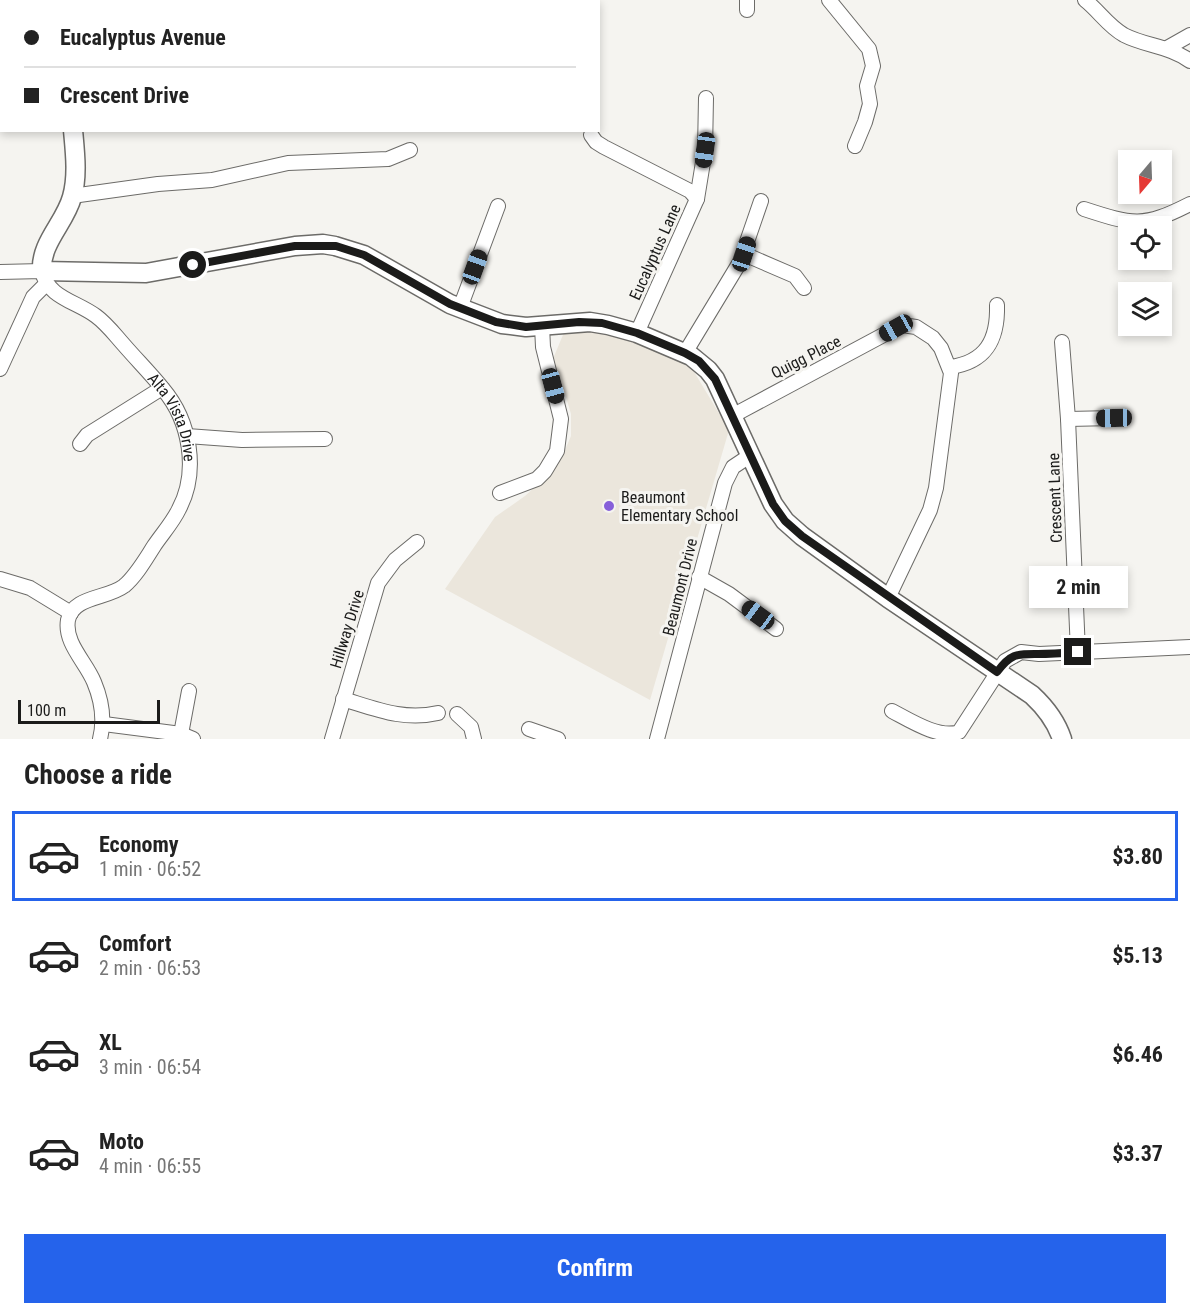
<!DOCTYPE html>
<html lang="en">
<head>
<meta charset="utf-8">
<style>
	body { margin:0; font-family:"Roboto Condensed",sans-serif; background:#f6f6f6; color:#222; height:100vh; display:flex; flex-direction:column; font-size:22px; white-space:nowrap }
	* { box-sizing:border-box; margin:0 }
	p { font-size:20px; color:#767676 }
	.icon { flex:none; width:33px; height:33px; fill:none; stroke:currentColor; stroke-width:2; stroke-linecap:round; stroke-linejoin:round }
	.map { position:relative; height:739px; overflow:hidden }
	.sheet { display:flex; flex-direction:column; background:#fff; flex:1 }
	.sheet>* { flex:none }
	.top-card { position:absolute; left:0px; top:0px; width:600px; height:132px; box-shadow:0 3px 9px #0003; display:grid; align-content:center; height:132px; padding:0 24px; background:#fff }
	.needle { width:39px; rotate:199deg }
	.tools { position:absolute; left:1118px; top:150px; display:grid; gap:12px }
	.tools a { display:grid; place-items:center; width:54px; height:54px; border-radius:0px; background:#fff; box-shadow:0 3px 9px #0003; font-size:30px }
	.scale { position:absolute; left:18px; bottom:15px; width:142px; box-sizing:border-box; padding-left:6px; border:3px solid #1b1b1a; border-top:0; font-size:16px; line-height:21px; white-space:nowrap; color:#1b1b1a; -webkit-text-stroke:4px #f5f4f0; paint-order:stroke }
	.end { position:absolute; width:27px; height:27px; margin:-14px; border:8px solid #1b1b1a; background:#fff; box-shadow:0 0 0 3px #fff }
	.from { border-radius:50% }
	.bubble { position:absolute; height:42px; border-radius:0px; background:#fff; box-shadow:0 3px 9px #0003; font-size:20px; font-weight:700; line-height:42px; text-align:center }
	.car { position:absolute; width:18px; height:36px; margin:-18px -9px; border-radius:8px; box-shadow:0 0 4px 2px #0007; background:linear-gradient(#222 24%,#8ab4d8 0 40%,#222 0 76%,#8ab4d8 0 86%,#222 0) }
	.top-card b { display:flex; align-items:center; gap:21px; height:57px; font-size:22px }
	.top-card b+b { border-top:2px solid #e0e0e0 }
	.top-card i { width:15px; height:15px; background:#222 }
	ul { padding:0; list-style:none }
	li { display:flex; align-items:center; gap:18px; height:90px; margin:0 12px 9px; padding:0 12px; border:3px solid transparent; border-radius:0px }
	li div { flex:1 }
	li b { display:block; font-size:22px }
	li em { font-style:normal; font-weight:700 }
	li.selected { border-color:#2563eb }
	li>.icon { width:54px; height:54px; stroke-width:1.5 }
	h2 { padding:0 24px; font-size:27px; line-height:72px }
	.cta { display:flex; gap:12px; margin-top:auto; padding:12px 24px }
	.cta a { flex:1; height:69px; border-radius:0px; background:#2563eb; color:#fff; font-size:24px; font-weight:700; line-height:69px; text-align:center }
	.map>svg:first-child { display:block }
</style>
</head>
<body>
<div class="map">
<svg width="1190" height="739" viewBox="0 0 1190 739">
	<rect width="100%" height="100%" fill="#f5f4f0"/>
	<path fill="#ebe6dc" d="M565,330L606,333L664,351L693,370L729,430L650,700L445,589L495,517L525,496L549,474L562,457L571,436V414L564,390L550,366Z"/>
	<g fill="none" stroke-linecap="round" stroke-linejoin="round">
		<defs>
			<g id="minor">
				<path d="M13,0L16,2"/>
				<path d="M829,0L869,49L873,66L867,86L870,104L865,122L855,146"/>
				<path d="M1085,0C1099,11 1108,26 1124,35C1145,46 1170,46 1190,61"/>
				<path d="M151,2L156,0"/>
				<path d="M747,10V0"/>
				<path d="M1167,48L1190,35"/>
				<path d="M591,135L596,142L604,147L690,191L697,199L637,333"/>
				<path d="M72,196L158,184L212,180L288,163L388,159L410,150"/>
				<path d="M697,199L705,150L706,98"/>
				<path d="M1084,209C1133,225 1143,228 1190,204"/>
				<path d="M744,254L795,276L804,288"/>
				<path id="s1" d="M0,272L42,271C48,298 76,301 96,316C107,324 115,335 124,345C137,360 151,374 163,389C190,421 199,471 179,509C173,522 162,534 154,546C145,560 136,576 124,586C107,599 73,596 68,620C64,643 86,662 94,682C102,701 105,719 100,739"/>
				<path d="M460,308L498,206"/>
				<path d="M1062,342L1068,419L1078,652"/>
				<path d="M685,353L740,262L761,201"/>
				<path d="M950,367C986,362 998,340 997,305"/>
				<path d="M0,369L33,297L46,284"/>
				<path d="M732,416L902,325L916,327L933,338L941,348L951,373L936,488L930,510L888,598"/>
				<path d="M1068,419L1114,418"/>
				<path d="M187,436L242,440L325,439"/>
				<path d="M80,444L87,435L162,388"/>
				<path d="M500,493L537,479L545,471L557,451L561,419L543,347L542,326"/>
				<path d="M699,577L729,594L776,629"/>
				<path d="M0,579L30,588L71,613"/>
				<path d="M343,699C376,709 404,721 438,713"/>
				<path d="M892,711C911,721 939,739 959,732L1005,661L1021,652L1039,654L1190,647"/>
				<path d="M457,714L471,727L474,739"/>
				<path d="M104,724L181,734L193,739"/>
				<path d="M529,729L558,739"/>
				<path d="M181,734L189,691"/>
				<path d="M332,739L378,583L395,560L417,542"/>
				<path d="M657,739L725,483L733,467L751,455"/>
			</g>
			<path id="major" d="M72,2L73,0
				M73,130C75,152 78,176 72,197C65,223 40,243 42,271L146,273L295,246L323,244L335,246L364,255L450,304L502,324L526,327L590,322L608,325L637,333L691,356L708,370L715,379L773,504L785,521L802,536L888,598L1032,695C1046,708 1056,721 1062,739"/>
		</defs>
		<use href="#minor" stroke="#6c6b68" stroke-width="16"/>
		<use href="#major" stroke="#6c6b68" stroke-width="21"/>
		<use href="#minor" stroke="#fff" stroke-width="14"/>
		<use href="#major" stroke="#fff" stroke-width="18"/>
	</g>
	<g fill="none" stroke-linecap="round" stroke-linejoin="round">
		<path stroke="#1b1b1a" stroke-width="8" d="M193,265L295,246H336L364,255L450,304L496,322L526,327L579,322L602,323L637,333L685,353L699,361L715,379L773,504L785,521L802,536L997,672C1011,653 1017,654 1038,654C1052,654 1065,653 1078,652"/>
	</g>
	<circle fill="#865fd9" stroke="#f5f4f0" stroke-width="2" cx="609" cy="506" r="6"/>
	<g text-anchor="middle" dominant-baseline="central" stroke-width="6" stroke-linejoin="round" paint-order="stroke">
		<g font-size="16" fill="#1b1b1a" stroke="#f5f4f0">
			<text transform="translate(655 252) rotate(-66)">Eucalyptus Lane</text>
			<text transform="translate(806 357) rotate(-27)">Quigg Place</text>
			<text stroke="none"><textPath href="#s1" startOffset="244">Alta Vista Drive</textPath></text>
			<text transform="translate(1055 498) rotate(-92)">Crescent Lane</text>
			<text transform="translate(680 587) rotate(-76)">Beaumont Drive</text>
			<text transform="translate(347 629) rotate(-73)">Hillway Drive</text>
		</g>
		<g font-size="16" fill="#1b1b1a" stroke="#f5f4f0" text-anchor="start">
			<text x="621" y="497">Beaumont<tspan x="621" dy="18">Elementary School</tspan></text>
		</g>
	</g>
</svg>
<div class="tools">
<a><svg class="needle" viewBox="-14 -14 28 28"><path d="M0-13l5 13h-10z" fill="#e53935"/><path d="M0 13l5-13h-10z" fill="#767676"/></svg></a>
<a><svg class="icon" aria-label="locate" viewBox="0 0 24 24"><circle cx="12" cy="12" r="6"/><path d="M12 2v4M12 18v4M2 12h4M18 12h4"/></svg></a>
<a><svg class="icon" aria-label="layers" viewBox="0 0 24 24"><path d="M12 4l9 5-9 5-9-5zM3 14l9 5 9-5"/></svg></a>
</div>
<div class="scale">100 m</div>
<i class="end from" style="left:193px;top:265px"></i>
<i class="end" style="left:1078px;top:652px"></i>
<div class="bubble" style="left:1029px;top:566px;width:99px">2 min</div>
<i class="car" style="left:705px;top:150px;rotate:188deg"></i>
<i class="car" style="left:744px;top:254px;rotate:18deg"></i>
<i class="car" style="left:475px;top:267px;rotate:20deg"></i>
<i class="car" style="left:896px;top:328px;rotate:241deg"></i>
<i class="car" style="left:553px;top:386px;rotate:165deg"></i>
<i class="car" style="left:1114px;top:418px;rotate:269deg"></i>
<i class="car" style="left:758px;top:615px;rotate:306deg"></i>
<div class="top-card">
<b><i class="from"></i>Eucalyptus Avenue</b>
<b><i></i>Crescent Drive</b>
</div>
</div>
<section class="sheet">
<h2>Choose a ride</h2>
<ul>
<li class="selected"><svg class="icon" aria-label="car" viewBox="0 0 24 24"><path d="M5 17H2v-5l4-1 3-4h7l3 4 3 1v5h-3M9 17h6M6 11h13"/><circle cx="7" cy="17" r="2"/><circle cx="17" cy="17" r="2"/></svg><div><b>Economy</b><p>1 min · 06:52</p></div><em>$3.80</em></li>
<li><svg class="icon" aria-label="car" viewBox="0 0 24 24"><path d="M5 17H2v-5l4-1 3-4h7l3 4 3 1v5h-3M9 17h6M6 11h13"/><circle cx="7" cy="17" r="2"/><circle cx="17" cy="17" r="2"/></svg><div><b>Comfort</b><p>2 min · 06:53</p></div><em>$5.13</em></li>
<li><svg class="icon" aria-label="car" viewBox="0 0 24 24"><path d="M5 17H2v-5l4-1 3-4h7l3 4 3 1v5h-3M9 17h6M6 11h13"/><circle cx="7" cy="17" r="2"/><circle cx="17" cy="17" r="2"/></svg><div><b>XL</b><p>3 min · 06:54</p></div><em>$6.46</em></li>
<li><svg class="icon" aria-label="car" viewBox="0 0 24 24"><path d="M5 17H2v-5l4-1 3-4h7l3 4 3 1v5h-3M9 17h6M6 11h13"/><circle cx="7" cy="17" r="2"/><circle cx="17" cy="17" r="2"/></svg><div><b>Moto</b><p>4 min · 06:55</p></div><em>$3.37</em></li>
</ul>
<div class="cta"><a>Confirm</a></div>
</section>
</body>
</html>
